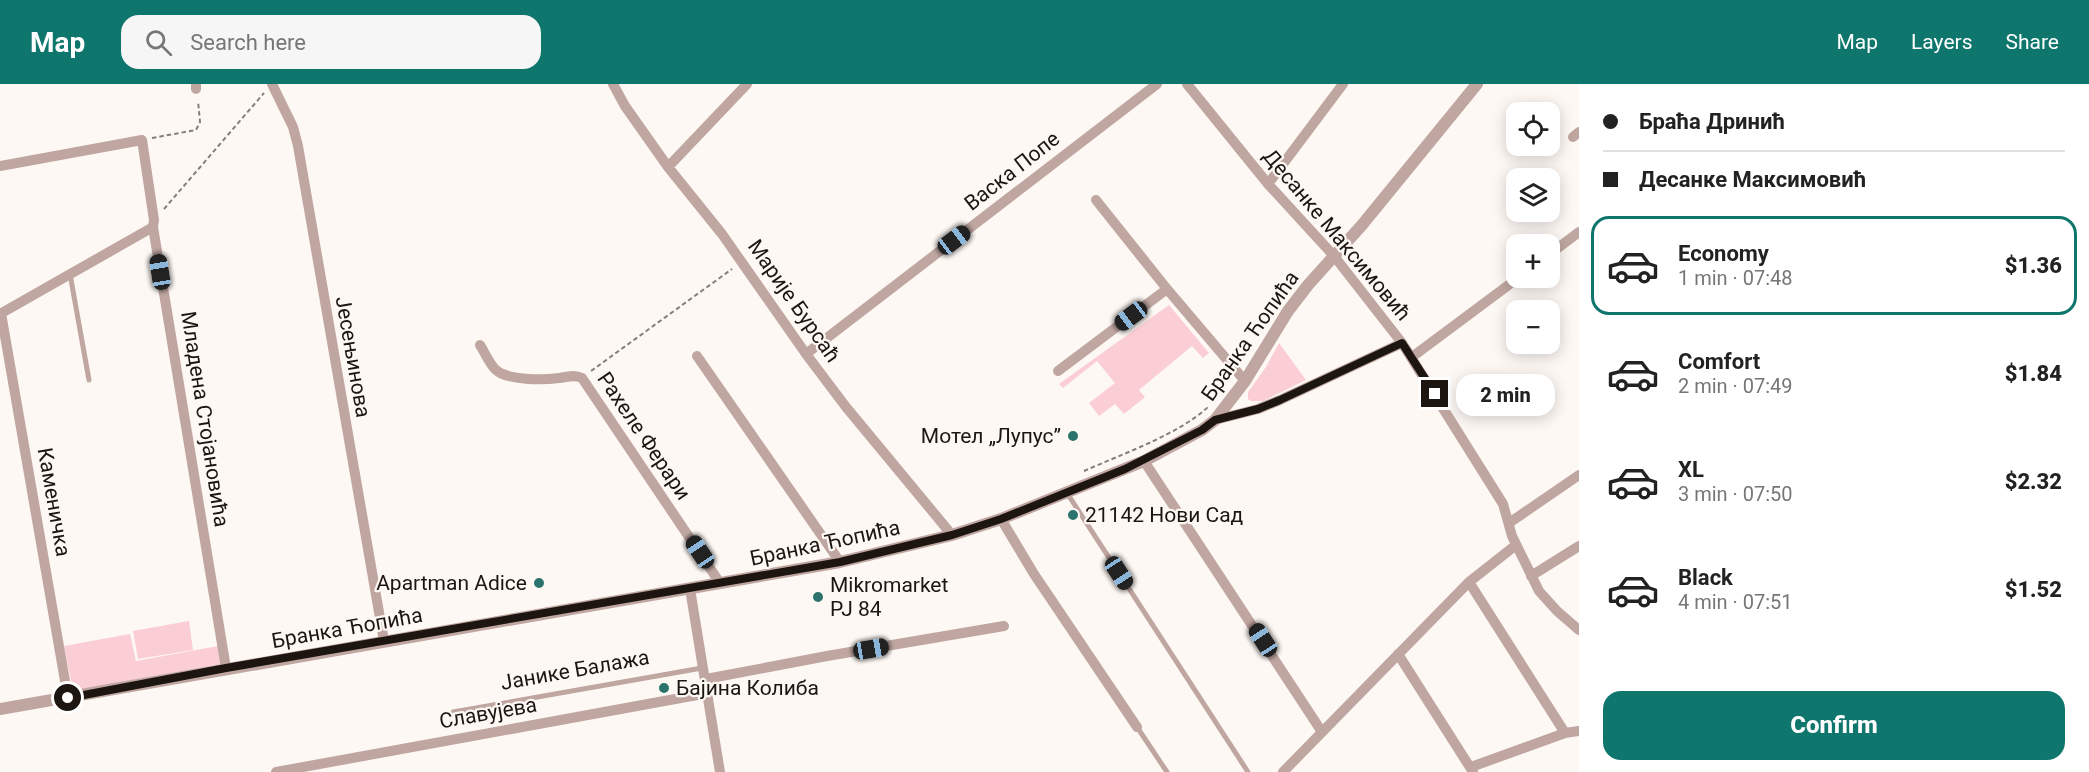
<!DOCTYPE html>
<html lang="en">
<head>
<meta charset="utf-8">
<style>
	body { margin:0; font-family:Roboto,sans-serif; background:#f6f6f6; color:#222; height:100vh; display:flex; flex-direction:column; font-size:22px; white-space:nowrap }
	* { box-sizing:border-box; margin:0 }
	p { font-size:20px; color:#767676 }
	.icon { flex:none; width:33px; height:33px; fill:none; stroke:currentColor; stroke-width:2; stroke-linecap:round; stroke-linejoin:round }
	.map { position:relative; flex:1; overflow:hidden }
	.details { display:flex; flex-direction:column; background:#fff; width:510px }
	.details>* { flex:none }
	.top-card { display:grid; align-content:center; height:132px; padding:0 24px; background:#fff }
	.buttons { position:absolute; left:1506px; top:18px; display:grid; gap:12px }
	.buttons a { display:grid; place-items:center; width:54px; height:54px; border-radius:12px; background:#fff; box-shadow:0 3px 15px #0003; font-size:30px }
	.end { position:absolute; width:27px; height:27px; margin:-14px; border:8px solid #1d150f; background:#fff; box-shadow:0 0 0 3px #fff }
	.from { border-radius:50% }
	.bubble { position:absolute; height:42px; border-radius:18px; background:#fff; box-shadow:0 3px 15px #0003; font-size:20px; font-weight:800; line-height:42px; text-align:center }
	.car { position:absolute; width:18px; height:36px; margin:-18px -9px; border-radius:8px; box-shadow:0 0 4px 2px #0007; background:linear-gradient(#222 24%,#8ab4d8 0 40%,#222 0 76%,#8ab4d8 0 86%,#222 0) }
	.top-card b { display:flex; align-items:center; gap:21px; height:57px; font-size:22px }
	.top-card b+b { border-top:2px solid #e0e0e0 }
	.top-card i { width:15px; height:15px; background:#222 }
	ul { padding:0; list-style:none }
	li { display:flex; align-items:center; gap:18px; height:99px; margin:0 12px 9px; padding:0 12px; border:3px solid transparent; border-radius:18px }
	li div { flex:1 }
	li b { display:block; font-size:22px }
	li em { font-style:normal; font-weight:800 }
	li.current { border-color:#0f766e }
	li>.icon { width:54px; height:54px; stroke-width:1.5 }
	.primary-button { display:flex; gap:12px; margin-top:auto; padding:12px 24px }
	.primary-button a { flex:1; height:69px; border-radius:18px; background:#0f766e; color:#fff; font-size:24px; font-weight:800; line-height:69px; text-align:center }
	header { display:flex; align-items:center; gap:36px; box-sizing:border-box; height:84px; padding:0 30px; background:#0f766e; color:#fff }
	header strong { font-size:28px }
	nav { display:flex; gap:33px; margin-inline-start:auto; font-size:21px }
	.search { width:420px; height:54px; background:#f6f6f6; display:flex; align-items:center; gap:15px; box-sizing:border-box; padding:0 21px; border-radius:18px; color:#767676; font-size:22px }
	main { display:flex; flex:1; min-height:0 }
	.map>svg:first-child { display:block }
</style>
</head>
<body>
<header>
<strong>Map</strong>
<div class="search"><svg class="icon" aria-label="search" viewBox="0 0 24 24"><circle cx="10" cy="10" r="6"/><path d="M15 15l6 6"/></svg>Search here</div>
<nav><a>Map</a><a>Layers</a><a>Share</a></nav>
</header>
<main>
<div class="map">
<svg width="1579" height="688" viewBox="0 0 1579 688">
	<rect width="100%" height="100%" fill="#fdf8f4"/>
	<path fill="#fbcdd5" d="M1169,221L1209,269L1203,274L1192,262L1139,306L1145,313L1124,330L1115,320L1099,332L1089,319L1115,299L1097,277L1063,304L1059,300Z
		M1279,259L1306,296L1263,317H1251L1248,315V308L1266,283Z
		M189,537L193,566L138,575L133,547Z
		M130,550L136,577L218,562L222,580L73,607L64,562Z"/>
	<g fill="none" stroke-linecap="round" stroke-linejoin="round">
		<path stroke="#857f7a" stroke-width="2" stroke-dasharray="4.5 3" stroke-linecap="butt" d="M152,54L196,46L200,38L198,17
			M164,125L264,9
			M591,287L732,185
			M1084,387C1122,370 1180,350 1209,322"/>
		<path stroke="#c0a6a0" stroke-width="5" d="M70,190L89,296
			M1067,409L1248,688
			M453,628L702,584
			M1137,643L1167,688"/>
		<path stroke="#c0a6a0" stroke-width="10" d="M196,0V5
			M272,0L293,43L298,62L384,557
			M613,0L625,22L668,83L722,150L806,270L846,323L952,451
			M1187,0L1268,100L1334,172L1402,259L1503,420L1512,452L1539,507L1557,527L1579,546
			M1573,53L1579,48
			M0,82L142,56L154,136L153,143L226,584
			M668,83L747,0
			M1268,100L1343,0
			M1096,116L1167,205
			M1550,170L1579,148
			M1,229L68,614
			M0,230L153,143
			M480,261C485,269 489,279 495,285C506,297 544,296 559,294C568,293 574,290 582,294L720,499
			M806,270L1157,0
			M697,272L840,478
			M1412,273L1518,194
			M1058,287L1167,205L1245,297
			M1215,336L1258,325L1280,316L1402,259
			M1144,377L1322,648
			M1001,435L1034,490L1137,643
			M1509,439L1579,391
			M1531,492L1579,462
			M1469,498L1565,649
			M690,505L720,688
			M1398,570L1473,688
			M706,595L827,572L1004,542
			M1471,683L1565,649L1579,647
			M276,688L708,609
			M1283,688L1469,498L1516,461"/>
		<path stroke="#c0a6a0" stroke-width="12" d="M0,625L840,478L952,451L1001,435L1144,377L1202,346L1215,336L1245,297L1288,227L1308,201L1362,141L1477,0"/>
	</g>
	<g fill="none" stroke-linecap="round" stroke-linejoin="round">
		<path stroke="#1d150f" stroke-width="8" d="M68,614L226,584L840,478L952,451L1001,435L1125,385L1202,346L1215,336L1258,325L1280,316L1402,259L1435,310"/>
	</g>
	<g fill="#2b736c" stroke="#fdf8f4" stroke-width="2">
		<circle cx="1073" cy="352" r="6"/>
		<circle cx="1073" cy="431" r="6"/>
		<circle cx="539" cy="499" r="6"/>
		<circle cx="818" cy="513" r="6"/>
		<circle cx="664" cy="604" r="6"/>
	</g>
	<g text-anchor="middle" dominant-baseline="central" stroke-width="4.5" stroke-linejoin="round" paint-order="stroke">
		<g font-size="21" fill="#1d150f" stroke="#fdf8f4">
			<text transform="translate(1012 87) rotate(-38)">Васка Попе</text>
			<text transform="translate(1337 151) rotate(50)">Десанке Максимовић</text>
			<text transform="translate(794 217) rotate(55)">Марије Бурсаћ</text>
			<text transform="translate(1250 252) rotate(-55)">Бранка Ћопића</text>
			<text transform="translate(353 273) rotate(80)">Јесењинова</text>
			<text transform="translate(205 335) rotate(81)">Младена Стојановића</text>
			<text transform="translate(644 352) rotate(56)">Рахеле Ферари</text>
			<text transform="translate(54 418) rotate(80)">Каменичка</text>
			<text transform="translate(825 459) rotate(-12)">Бранка Ћопића</text>
			<text transform="translate(347 544) rotate(-10)">Бранка Ћопића</text>
			<text transform="translate(575 586) rotate(-10)">Јанике Балажа</text>
			<text transform="translate(488 629) rotate(-10)">Славујева</text>
		</g>
		<g font-size="21" fill="#1d150f" stroke="#fdf8f4" text-anchor="start">
			<text x="1061" y="352" text-anchor="end">Мотел „Лупус”</text>
			<text x="1085" y="431">21142 Нови Сад</text>
			<text x="527" y="499" text-anchor="end">Apartman Adice</text>
			<text x="830" y="501">Mikromarket<tspan x="830" dy="24">PJ 84</tspan></text>
			<text x="676" y="604">Бајина Колиба</text>
		</g>
	</g>
</svg>
<div class="buttons">
<a><svg class="icon" aria-label="locate" viewBox="0 0 24 24"><circle cx="12" cy="12" r="6"/><path d="M12 2v4M12 18v4M2 12h4M18 12h4"/></svg></a>
<a><svg class="icon" aria-label="layers" viewBox="0 0 24 24"><path d="M12 4l9 5-9 5-9-5zM3 14l9 5 9-5"/></svg></a>
<a>+</a>
<a>−</a>
</div>
<i class="end from" style="left:68px;top:614px"></i>
<i class="end" style="left:1435px;top:310px"></i>
<div class="bubble" style="left:1456px;top:290px;width:99px">2 min</div>
<i class="car" style="left:954px;top:156px;rotate:53deg"></i>
<i class="car" style="left:160px;top:188px;rotate:351deg"></i>
<i class="car" style="left:1131px;top:232px;rotate:233deg"></i>
<i class="car" style="left:700px;top:468px;rotate:326deg"></i>
<i class="car" style="left:1119px;top:489px;rotate:147deg"></i>
<i class="car" style="left:1263px;top:556px;rotate:327deg"></i>
<i class="car" style="left:871px;top:565px;rotate:80deg"></i>
</div>
<section class="details">
<div class="top-card">
<b><i class="from"></i>Браћа Дринић</b>
<b><i></i>Десанке Максимовић</b>
</div>
<ul>
<li class="current"><svg class="icon" aria-label="car" viewBox="0 0 24 24"><path d="M5 17H2v-5l4-1 3-4h7l3 4 3 1v5h-3M9 17h6M6 11h13"/><circle cx="7" cy="17" r="2"/><circle cx="17" cy="17" r="2"/></svg><div><b>Economy</b><p>1 min · 07:48</p></div><em>$1.36</em></li>
<li><svg class="icon" aria-label="car" viewBox="0 0 24 24"><path d="M5 17H2v-5l4-1 3-4h7l3 4 3 1v5h-3M9 17h6M6 11h13"/><circle cx="7" cy="17" r="2"/><circle cx="17" cy="17" r="2"/></svg><div><b>Comfort</b><p>2 min · 07:49</p></div><em>$1.84</em></li>
<li><svg class="icon" aria-label="car" viewBox="0 0 24 24"><path d="M5 17H2v-5l4-1 3-4h7l3 4 3 1v5h-3M9 17h6M6 11h13"/><circle cx="7" cy="17" r="2"/><circle cx="17" cy="17" r="2"/></svg><div><b>XL</b><p>3 min · 07:50</p></div><em>$2.32</em></li>
<li><svg class="icon" aria-label="car" viewBox="0 0 24 24"><path d="M5 17H2v-5l4-1 3-4h7l3 4 3 1v5h-3M9 17h6M6 11h13"/><circle cx="7" cy="17" r="2"/><circle cx="17" cy="17" r="2"/></svg><div><b>Black</b><p>4 min · 07:51</p></div><em>$1.52</em></li>
</ul>
<div class="primary-button"><a>Confirm</a></div>
</section>
</main>
</body>
</html>
